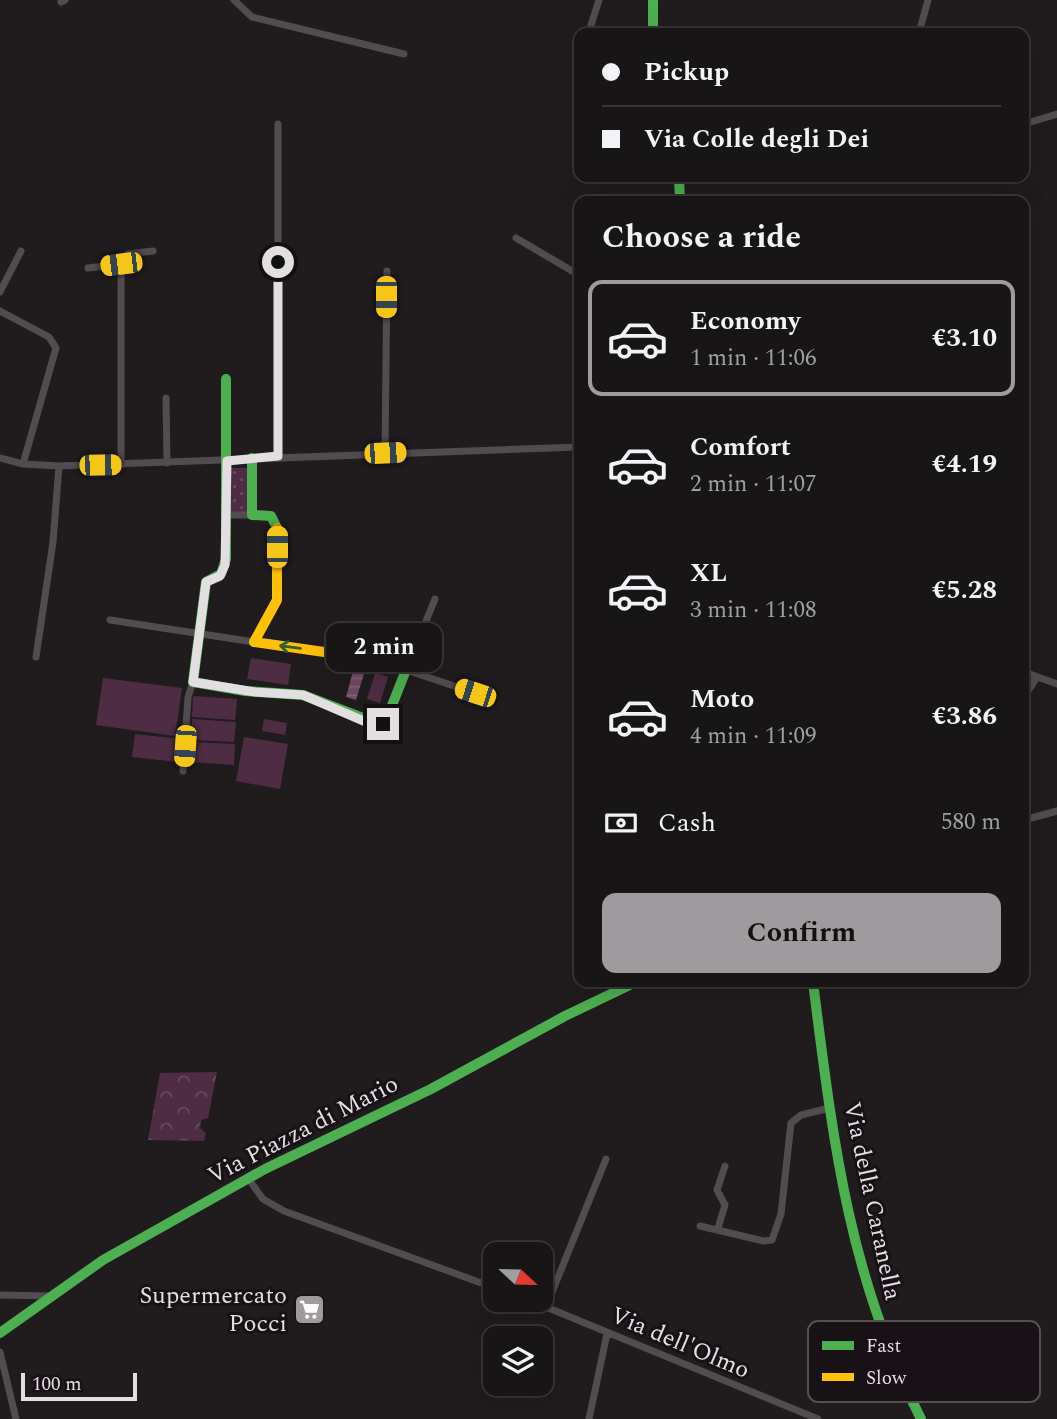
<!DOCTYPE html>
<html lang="en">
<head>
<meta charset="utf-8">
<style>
	body { margin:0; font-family:Spectral,serif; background:#211e1f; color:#f1f3f6; height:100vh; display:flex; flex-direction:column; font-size:26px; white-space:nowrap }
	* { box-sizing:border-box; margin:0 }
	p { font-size:23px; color:#9f9fa1 }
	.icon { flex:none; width:38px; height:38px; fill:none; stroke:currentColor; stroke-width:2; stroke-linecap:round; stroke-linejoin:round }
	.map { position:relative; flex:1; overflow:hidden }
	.details { position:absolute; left:574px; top:196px; width:455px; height:791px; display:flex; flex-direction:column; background:#181516; border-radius:14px; box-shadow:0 7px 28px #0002,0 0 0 2px #363435 }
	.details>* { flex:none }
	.top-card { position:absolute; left:574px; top:28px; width:455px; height:154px; border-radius:14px; box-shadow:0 7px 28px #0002,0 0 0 2px #363435; display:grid; align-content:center; height:154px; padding:0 28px; background:#181516 }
	.needle { width:46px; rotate:112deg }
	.buttons { position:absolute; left:483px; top:1242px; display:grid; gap:14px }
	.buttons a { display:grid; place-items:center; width:70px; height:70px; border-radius:14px; background:#181516; box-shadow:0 7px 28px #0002,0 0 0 2px #363435; font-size:35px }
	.scale { position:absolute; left:21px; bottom:18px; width:116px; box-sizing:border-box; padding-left:7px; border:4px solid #e3dee1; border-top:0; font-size:19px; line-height:24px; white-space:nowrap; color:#e3dee1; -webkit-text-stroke:5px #181116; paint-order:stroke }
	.end { position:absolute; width:32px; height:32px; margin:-16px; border:9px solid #e3dee1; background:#111; box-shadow:0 0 0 4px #111 }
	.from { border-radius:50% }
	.bubble { position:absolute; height:49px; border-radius:14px; background:#181516; box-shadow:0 7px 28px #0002,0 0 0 2px #363435; font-size:23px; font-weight:700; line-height:49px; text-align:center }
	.car { position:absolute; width:21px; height:42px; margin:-21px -10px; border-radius:9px; box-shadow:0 0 5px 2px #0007; background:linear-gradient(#f5c518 24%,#345 0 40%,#f5c518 0 76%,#345 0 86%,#f5c518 0) }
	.top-card b { display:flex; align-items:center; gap:24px; height:66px; font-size:26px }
	.top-card b+b { border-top:2px solid #363435 }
	.top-card i { width:18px; height:18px; background:#f1f3f6 }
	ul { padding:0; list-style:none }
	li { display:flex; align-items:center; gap:21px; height:116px; margin:0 14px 10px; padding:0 14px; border:4px solid transparent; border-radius:14px }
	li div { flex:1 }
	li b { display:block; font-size:26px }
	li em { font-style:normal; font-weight:700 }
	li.selected { border-color:#9f9a9d }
	li>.icon { width:63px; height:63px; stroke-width:1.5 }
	h2 { padding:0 28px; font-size:32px; line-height:84px }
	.pay { display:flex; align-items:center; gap:18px; height:77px; padding:0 28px; font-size:26px }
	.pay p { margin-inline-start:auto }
	.action { display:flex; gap:14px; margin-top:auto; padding:14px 28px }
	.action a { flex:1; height:80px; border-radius:14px; background:#9f9a9d; color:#111; font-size:28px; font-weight:700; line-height:80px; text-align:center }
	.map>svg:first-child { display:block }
</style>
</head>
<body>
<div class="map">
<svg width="1057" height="1419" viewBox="0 0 1057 1419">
	<defs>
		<pattern id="grass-dots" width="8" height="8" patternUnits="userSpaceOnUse" patternTransform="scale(1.75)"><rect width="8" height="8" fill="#4e2d44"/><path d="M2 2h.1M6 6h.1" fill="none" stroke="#674b5f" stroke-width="1.8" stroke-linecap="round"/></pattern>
		<pattern id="park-crowns" width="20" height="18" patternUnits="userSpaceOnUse" patternTransform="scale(1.75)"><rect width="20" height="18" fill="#4e2d44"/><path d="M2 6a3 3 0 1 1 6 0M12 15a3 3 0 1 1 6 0" fill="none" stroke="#674b5f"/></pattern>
		<pattern id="water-rules" width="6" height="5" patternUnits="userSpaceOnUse" patternTransform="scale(1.75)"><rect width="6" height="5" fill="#714964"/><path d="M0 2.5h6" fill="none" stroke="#85637a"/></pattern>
	</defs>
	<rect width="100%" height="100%" fill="#201c1e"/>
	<path fill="url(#grass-dots)" d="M229,468H249L250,513L229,514Z"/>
	<path fill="url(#park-crowns)" d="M217,1072L208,1118L201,1120L200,1128L206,1133L204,1141L148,1140L160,1073Z"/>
	<path fill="#4e2d44" d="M251,658L291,664L288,685L247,679Z
		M375,673L388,677L380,703L367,699Z
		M103,678L182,688L175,736L96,725Z
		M193,696L237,699L235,720L192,717Z
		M192,719L236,722L234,742L191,740Z
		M264,719L287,723L285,735L262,731Z
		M135,734L181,739L178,762L132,757Z
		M244,737L288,744L280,789L236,781Z
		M192,742L235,744L234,765L191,762Z"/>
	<path fill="url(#water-rules)" d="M355,664L366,667L356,700L346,697Z"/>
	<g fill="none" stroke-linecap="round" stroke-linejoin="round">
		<path stroke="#524c50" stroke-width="7" d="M234,0L252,17L404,54
			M61,2L65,0
			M591,25L599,0
			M919,33L928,0
			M278,124V456
			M1024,124L1057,114
			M516,238L579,275
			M121,264V465
			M88,268L121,264L127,254L153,251
			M0,292L21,251
			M0,311L49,337L56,348L23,464
			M166,398L167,463
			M385,453L387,271
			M0,458L23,464L59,466L579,447
			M227,515H252
			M435,599L406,670L475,693
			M110,620L254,642
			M36,657L53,542L59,466
			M1024,672L1057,684
			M1024,697L1037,677
			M183,771L188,697L193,682
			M1024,820L1057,811
			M248,1178L263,1199L284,1211L495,1288
			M700,1226L764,1241L772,1240L781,1214L791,1123L801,1115L830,1108
			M718,1228L725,1205L717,1190L725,1166
			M0,1295L50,1296
			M529,1300L818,1419
			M546,1307L606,1159
			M0,1352L16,1419
			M589,1419L607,1334"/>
		<path stroke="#4caf50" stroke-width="10" d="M653,0V33
			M679,177L680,201
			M226,379V559L221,574L206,582L193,682L245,691L303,695L381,725L387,718L406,670L381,663
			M252,458V515L271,516L277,528
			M813,982C833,1140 848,1274 921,1419
			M0,1333L103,1260L265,1169L431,1089L565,1016L636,982"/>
		<path stroke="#ffc107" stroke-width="10" d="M277,528V600L254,642L352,656L381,663"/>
	</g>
	<defs><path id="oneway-shaft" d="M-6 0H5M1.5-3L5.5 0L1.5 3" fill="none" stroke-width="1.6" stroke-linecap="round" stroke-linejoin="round" transform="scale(1.75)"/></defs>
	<use stroke="#326033" href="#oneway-shaft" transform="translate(290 647) rotate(-172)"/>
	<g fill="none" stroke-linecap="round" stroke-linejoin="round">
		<path stroke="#e3dee1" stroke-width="9" d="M278,262V456L227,461L225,565L220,576L206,582L193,682L255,692L303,695L373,725L383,724"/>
	</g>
	<defs>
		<symbol id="supermarket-square" viewBox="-11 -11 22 22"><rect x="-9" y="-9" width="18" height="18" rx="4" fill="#9f9a9d" stroke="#181116"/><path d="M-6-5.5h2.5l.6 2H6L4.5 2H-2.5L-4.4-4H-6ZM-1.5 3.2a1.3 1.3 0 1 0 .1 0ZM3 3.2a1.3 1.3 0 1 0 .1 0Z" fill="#fff"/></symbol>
	</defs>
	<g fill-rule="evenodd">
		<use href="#supermarket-square" x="292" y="1292" width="35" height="35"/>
	</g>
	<g text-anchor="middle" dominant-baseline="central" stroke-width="6" stroke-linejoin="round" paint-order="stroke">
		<g font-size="24" fill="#e3dee1" stroke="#181116">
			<text transform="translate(303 1130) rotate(-27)">Via Piazza di Mario</text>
			<text transform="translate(872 1201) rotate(78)">Via della Caranella</text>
			<text transform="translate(680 1343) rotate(23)">Via dell'Olmo</text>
		</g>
		<g font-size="24" fill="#e3dee1" stroke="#181116" text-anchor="end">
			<text x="287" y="1296">Supermercato<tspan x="287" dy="28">Pocci</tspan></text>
		</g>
	</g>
	<rect x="808" y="1321" width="232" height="81" rx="10" fill="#181116" stroke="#554e53" stroke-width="2"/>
	<rect x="822" y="1341" width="32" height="9" fill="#4caf50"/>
	<rect x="822" y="1373" width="32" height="8" fill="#ffc107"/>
	<g font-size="19" fill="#e3dee1">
		<text x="866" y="1352">Fast</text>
		<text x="866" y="1384">Slow</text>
	</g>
</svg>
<div class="buttons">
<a><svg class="needle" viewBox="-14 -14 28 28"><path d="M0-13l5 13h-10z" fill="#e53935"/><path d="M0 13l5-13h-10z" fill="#9f9fa1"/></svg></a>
<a><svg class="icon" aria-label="layers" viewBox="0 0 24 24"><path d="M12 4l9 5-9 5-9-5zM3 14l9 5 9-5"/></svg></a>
</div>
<div class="scale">100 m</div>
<i class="end from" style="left:278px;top:262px"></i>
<i class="end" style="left:383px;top:724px"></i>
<div class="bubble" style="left:326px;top:623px;width:116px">2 min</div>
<i class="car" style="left:121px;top:264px;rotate:263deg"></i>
<i class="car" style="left:386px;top:297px;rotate:180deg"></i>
<i class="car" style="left:385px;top:453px;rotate:88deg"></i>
<i class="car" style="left:100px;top:465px;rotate:89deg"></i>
<i class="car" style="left:277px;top:547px;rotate:0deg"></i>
<i class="car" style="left:475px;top:693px;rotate:288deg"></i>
<i class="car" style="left:185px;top:746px;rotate:184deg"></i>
<div class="top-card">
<b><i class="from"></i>Pickup</b>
<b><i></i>Via Colle degli Dei</b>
</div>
<section class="details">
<h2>Choose a ride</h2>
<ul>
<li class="selected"><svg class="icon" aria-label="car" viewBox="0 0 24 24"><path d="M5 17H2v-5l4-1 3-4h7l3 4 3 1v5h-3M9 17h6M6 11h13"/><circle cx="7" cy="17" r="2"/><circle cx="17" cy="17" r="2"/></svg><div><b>Economy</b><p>1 min · 11:06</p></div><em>€3.10</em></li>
<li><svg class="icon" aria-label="car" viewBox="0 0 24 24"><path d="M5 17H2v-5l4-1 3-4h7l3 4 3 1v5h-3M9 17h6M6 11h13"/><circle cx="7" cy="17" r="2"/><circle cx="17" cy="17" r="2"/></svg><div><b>Comfort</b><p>2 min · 11:07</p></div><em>€4.19</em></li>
<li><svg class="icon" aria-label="car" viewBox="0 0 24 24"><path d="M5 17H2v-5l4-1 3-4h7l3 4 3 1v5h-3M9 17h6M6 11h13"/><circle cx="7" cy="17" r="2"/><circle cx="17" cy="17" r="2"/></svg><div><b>XL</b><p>3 min · 11:08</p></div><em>€5.28</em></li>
<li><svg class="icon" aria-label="car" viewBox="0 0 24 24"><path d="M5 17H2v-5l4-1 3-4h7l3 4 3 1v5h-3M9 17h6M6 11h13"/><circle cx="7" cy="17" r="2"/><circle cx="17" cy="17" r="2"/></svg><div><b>Moto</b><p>4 min · 11:09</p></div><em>€3.86</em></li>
</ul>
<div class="pay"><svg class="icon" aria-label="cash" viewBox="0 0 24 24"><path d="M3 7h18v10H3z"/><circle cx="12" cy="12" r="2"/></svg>Cash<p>580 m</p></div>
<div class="action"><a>Confirm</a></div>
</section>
</div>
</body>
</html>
